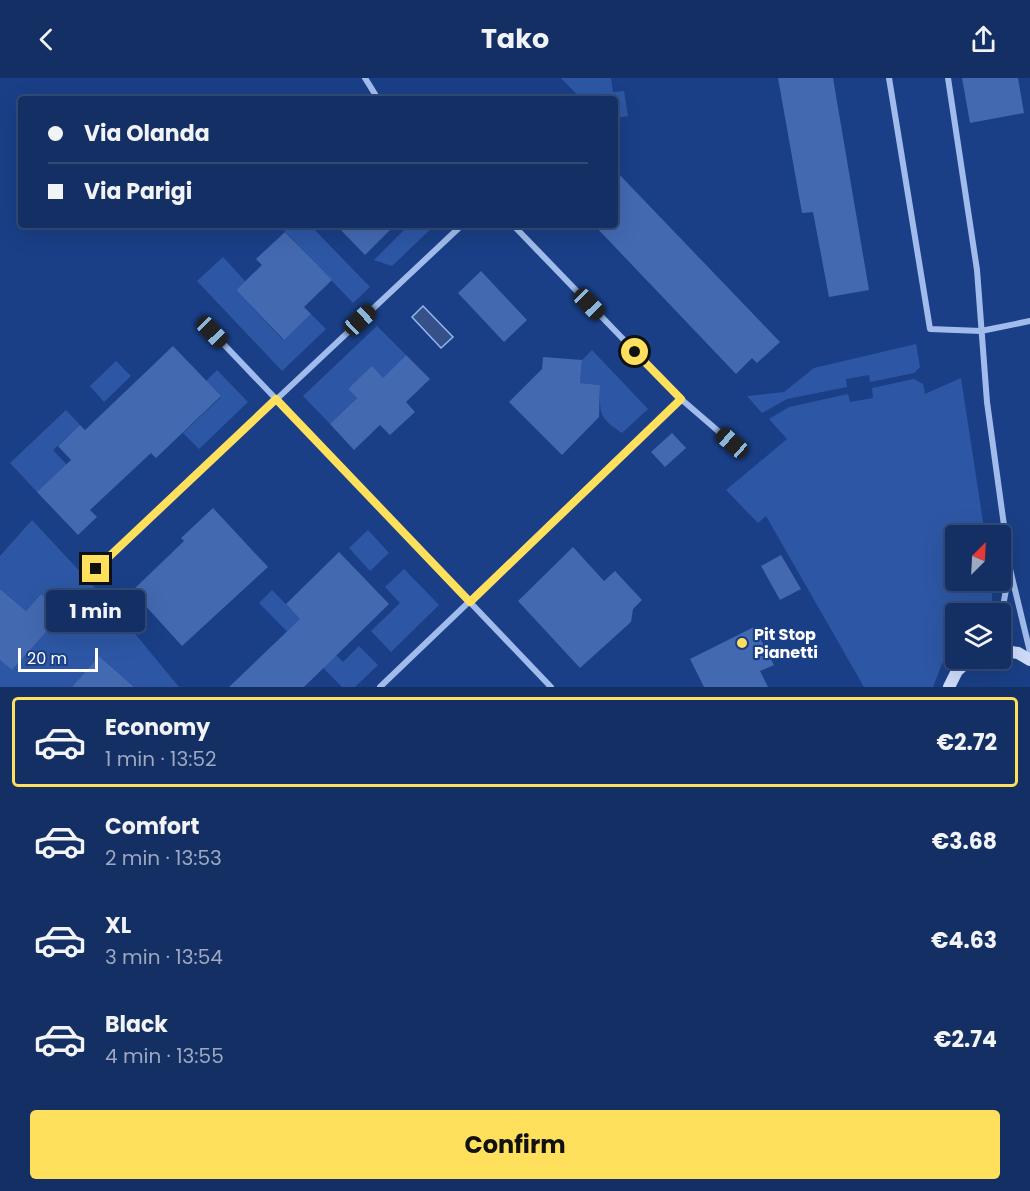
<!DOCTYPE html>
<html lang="en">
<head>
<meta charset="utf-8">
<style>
	body { margin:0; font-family:Poppins,sans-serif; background:#213b6d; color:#f1f3f6; height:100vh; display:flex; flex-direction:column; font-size:22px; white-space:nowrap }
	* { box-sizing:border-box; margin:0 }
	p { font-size:20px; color:#9da9bf }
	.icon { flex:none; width:33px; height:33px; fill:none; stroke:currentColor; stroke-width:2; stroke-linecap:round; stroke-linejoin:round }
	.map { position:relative; height:609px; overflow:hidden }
	.drawer { display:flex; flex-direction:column; background:#142f64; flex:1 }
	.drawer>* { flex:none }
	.banner { position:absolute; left:18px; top:18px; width:600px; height:132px; border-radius:6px; box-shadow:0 6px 24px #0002,0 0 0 2px #334a78; display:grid; align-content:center; height:132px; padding:0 30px; background:#142f64 }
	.needle { width:39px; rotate:24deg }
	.tools { position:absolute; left:945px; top:447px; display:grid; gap:12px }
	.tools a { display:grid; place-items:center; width:66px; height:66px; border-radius:6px; background:#142f64; box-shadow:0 6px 24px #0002,0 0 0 2px #334a78; font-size:30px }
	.scale { position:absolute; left:18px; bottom:15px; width:80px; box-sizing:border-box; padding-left:6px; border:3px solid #fff; border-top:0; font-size:16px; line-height:21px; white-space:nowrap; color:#fff; -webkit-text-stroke:4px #1a3f86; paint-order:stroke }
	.end { position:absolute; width:27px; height:27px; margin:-14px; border:8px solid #fee05d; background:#111; box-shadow:0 0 0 3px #111 }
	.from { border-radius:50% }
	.bubble { position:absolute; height:42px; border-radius:6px; background:#142f64; box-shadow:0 6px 24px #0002,0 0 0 2px #334a78; font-size:20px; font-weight:700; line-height:42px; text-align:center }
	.car { position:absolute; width:18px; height:36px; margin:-18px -9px; border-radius:8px; box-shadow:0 0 4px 2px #0007; background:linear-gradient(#222 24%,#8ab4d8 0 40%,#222 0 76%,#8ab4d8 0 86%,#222 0) }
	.banner b { display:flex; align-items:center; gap:21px; height:57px; font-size:22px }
	.banner b+b { border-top:2px solid #334a78 }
	.banner i { width:15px; height:15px; background:#f1f3f6 }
	ul { padding:10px 0 0; list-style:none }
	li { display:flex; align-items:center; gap:18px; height:90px; margin:0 12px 9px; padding:0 18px; border:3px solid transparent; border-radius:6px }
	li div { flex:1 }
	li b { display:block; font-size:22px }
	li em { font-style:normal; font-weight:700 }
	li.active { border-color:#fee05d }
	li>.icon { width:54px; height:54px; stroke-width:1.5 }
	.action { display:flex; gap:12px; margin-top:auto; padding:12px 30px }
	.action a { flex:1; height:69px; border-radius:6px; background:#fee05d; color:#111; font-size:24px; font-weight:700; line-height:69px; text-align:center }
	header { display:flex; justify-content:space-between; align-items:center; height:78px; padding:0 30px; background:#142f64; font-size:27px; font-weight:700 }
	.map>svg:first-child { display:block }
</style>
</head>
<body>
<header><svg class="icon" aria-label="back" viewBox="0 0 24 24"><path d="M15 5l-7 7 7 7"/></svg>Tako<svg class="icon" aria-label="share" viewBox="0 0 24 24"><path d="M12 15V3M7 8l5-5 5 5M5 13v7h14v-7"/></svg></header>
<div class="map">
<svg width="1030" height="609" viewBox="0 0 1030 609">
	<rect width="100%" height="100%" fill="#1a3f86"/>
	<path fill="#2d57a5" d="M561,0H611L613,14L624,13L628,38L615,40V21H581Z
		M279,147H310L370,209L353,225Z
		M409,147H435L392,188L374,182Z
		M223,179L245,203L236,212L283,262L311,236L326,251L282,293L197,203Z
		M377,248L406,277L383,300L348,311L357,320L330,346L303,318Z
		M916,266L920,289L914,295L870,304L869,297L846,301L847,309L787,321L762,335L747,318L784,314L814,290Z
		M592,272L648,331L622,355C598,339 600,336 600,307L580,305L582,282Z
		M116,283L131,298L104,324L90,308Z
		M217,292L248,324L199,371L183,355L221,319L206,303Z
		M961,300L985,457L956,458V502L992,503V535L956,536L955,569L944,581L933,609H864L766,438L758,445L726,412L787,361L769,341L789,329L848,316L850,324L873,320L872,310L914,301L923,306L925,316Z
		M66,332L80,347L53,372L67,387L37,414L10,385Z
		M32,442L113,529L179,609H134L99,578L72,609H0V582L12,592L62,535L41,516L26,533L0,511V478Z
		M368,452L389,475L370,493L349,470Z
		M404,491L439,527L391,574L371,553L400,525L385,509Z
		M272,512L343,584L359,568L378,587L355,609H342L259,525Z"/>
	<path fill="#365187" stroke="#94b5ee" stroke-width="1.5" d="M423,228L453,259L441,270L412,239Z"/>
	<path fill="#4369b0" d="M778,0H833L869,212L829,219L813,134L802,135Z
		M962,0H1018L1024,35L970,45Z
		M615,92L780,264L757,285L752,280L736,296L594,147H615Z
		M336,147H395L365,177Z
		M285,154L332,202L304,229L311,236L284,262L236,212L262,187L256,181Z
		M481,193L527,242L504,264L458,215Z
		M173,268L221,318L156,380L151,375L90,432L97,439L78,457L37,414L71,382L58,368L80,347L85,352Z
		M406,277L430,301L406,324L415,334L390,357L380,347L354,372L330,346L357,320L348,311L372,288L383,300Z
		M543,279L582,282L580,305L600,307L599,339L562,377L509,324L542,291Z
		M672,355L686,370L665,389L651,374Z
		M213,430L268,489L182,568L132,513L184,463L181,460Z
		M573,469L604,503L615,493L642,522L633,531L631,544L580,590L518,523Z
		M339,474L389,526L304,609H229L300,541L286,526Z
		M781,477L801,511L780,522L761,488Z
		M0,511L26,533L41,516L63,535L12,592L0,582Z
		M754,549L774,587L760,593L768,609H704L690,581Z
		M99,578L134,609H72Z"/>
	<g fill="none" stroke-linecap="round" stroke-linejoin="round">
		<path stroke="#a1bcec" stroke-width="6" d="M365,0L378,21
			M889,0L930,251L981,253L1030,243
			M948,0L977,192L987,324L1010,491L1030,574
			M513,147L681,321L732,365
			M212,254L551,609
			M96,491L462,147
			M1000,545L1009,495
			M380,609L681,321"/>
		<path stroke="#cedcf9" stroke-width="12" d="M1000,572L1018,575L1030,582
			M949,609L957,593L971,580"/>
	</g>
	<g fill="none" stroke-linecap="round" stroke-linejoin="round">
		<path stroke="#fee05d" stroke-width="8" d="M96,491L276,321L470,524L681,321L635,274"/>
	</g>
	<circle fill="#fee05d" stroke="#1a3f86" stroke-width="2" cx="742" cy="565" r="6"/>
	<g text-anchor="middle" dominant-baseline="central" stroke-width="4.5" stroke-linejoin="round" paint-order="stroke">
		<g font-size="16" font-weight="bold" fill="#fff" stroke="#1a3f86" text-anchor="start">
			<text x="754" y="556">Pit Stop<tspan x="754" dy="18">Pianetti</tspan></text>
		</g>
	</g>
</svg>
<div class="tools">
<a><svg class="needle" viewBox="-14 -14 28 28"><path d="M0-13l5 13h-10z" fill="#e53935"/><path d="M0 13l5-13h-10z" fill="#9da9bf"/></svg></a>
<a><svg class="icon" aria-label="layers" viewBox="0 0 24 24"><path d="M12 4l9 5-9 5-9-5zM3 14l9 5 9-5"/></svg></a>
</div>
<div class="scale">20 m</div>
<i class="end from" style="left:635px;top:274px"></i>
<i class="end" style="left:96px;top:491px"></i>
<div class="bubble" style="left:46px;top:512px;width:99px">1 min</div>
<i class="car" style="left:589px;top:226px;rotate:136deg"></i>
<i class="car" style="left:360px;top:242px;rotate:47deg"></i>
<i class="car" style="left:212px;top:254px;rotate:136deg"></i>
<i class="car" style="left:732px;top:365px;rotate:311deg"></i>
<div class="banner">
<b><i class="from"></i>Via Olanda</b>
<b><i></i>Via Parigi</b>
</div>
</div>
<section class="drawer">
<ul>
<li class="active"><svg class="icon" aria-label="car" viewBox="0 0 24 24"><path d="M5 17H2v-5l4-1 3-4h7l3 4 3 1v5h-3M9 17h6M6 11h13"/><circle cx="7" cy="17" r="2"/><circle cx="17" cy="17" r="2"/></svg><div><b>Economy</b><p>1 min · 13:52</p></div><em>€2.72</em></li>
<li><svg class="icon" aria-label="car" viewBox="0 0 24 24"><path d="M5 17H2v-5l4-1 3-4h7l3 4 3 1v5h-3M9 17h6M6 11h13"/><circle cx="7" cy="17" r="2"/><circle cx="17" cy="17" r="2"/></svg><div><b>Comfort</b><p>2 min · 13:53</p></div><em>€3.68</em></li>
<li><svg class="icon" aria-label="car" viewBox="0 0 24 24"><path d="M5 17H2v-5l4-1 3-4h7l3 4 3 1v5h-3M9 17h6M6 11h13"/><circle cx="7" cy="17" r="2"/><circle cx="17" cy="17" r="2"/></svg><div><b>XL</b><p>3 min · 13:54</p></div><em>€4.63</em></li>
<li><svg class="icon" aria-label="car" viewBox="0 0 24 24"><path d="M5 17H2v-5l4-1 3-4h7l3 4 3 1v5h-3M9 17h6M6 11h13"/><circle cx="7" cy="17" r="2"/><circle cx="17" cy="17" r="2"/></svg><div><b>Black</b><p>4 min · 13:55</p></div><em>€2.74</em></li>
</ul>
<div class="action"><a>Confirm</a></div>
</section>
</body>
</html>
